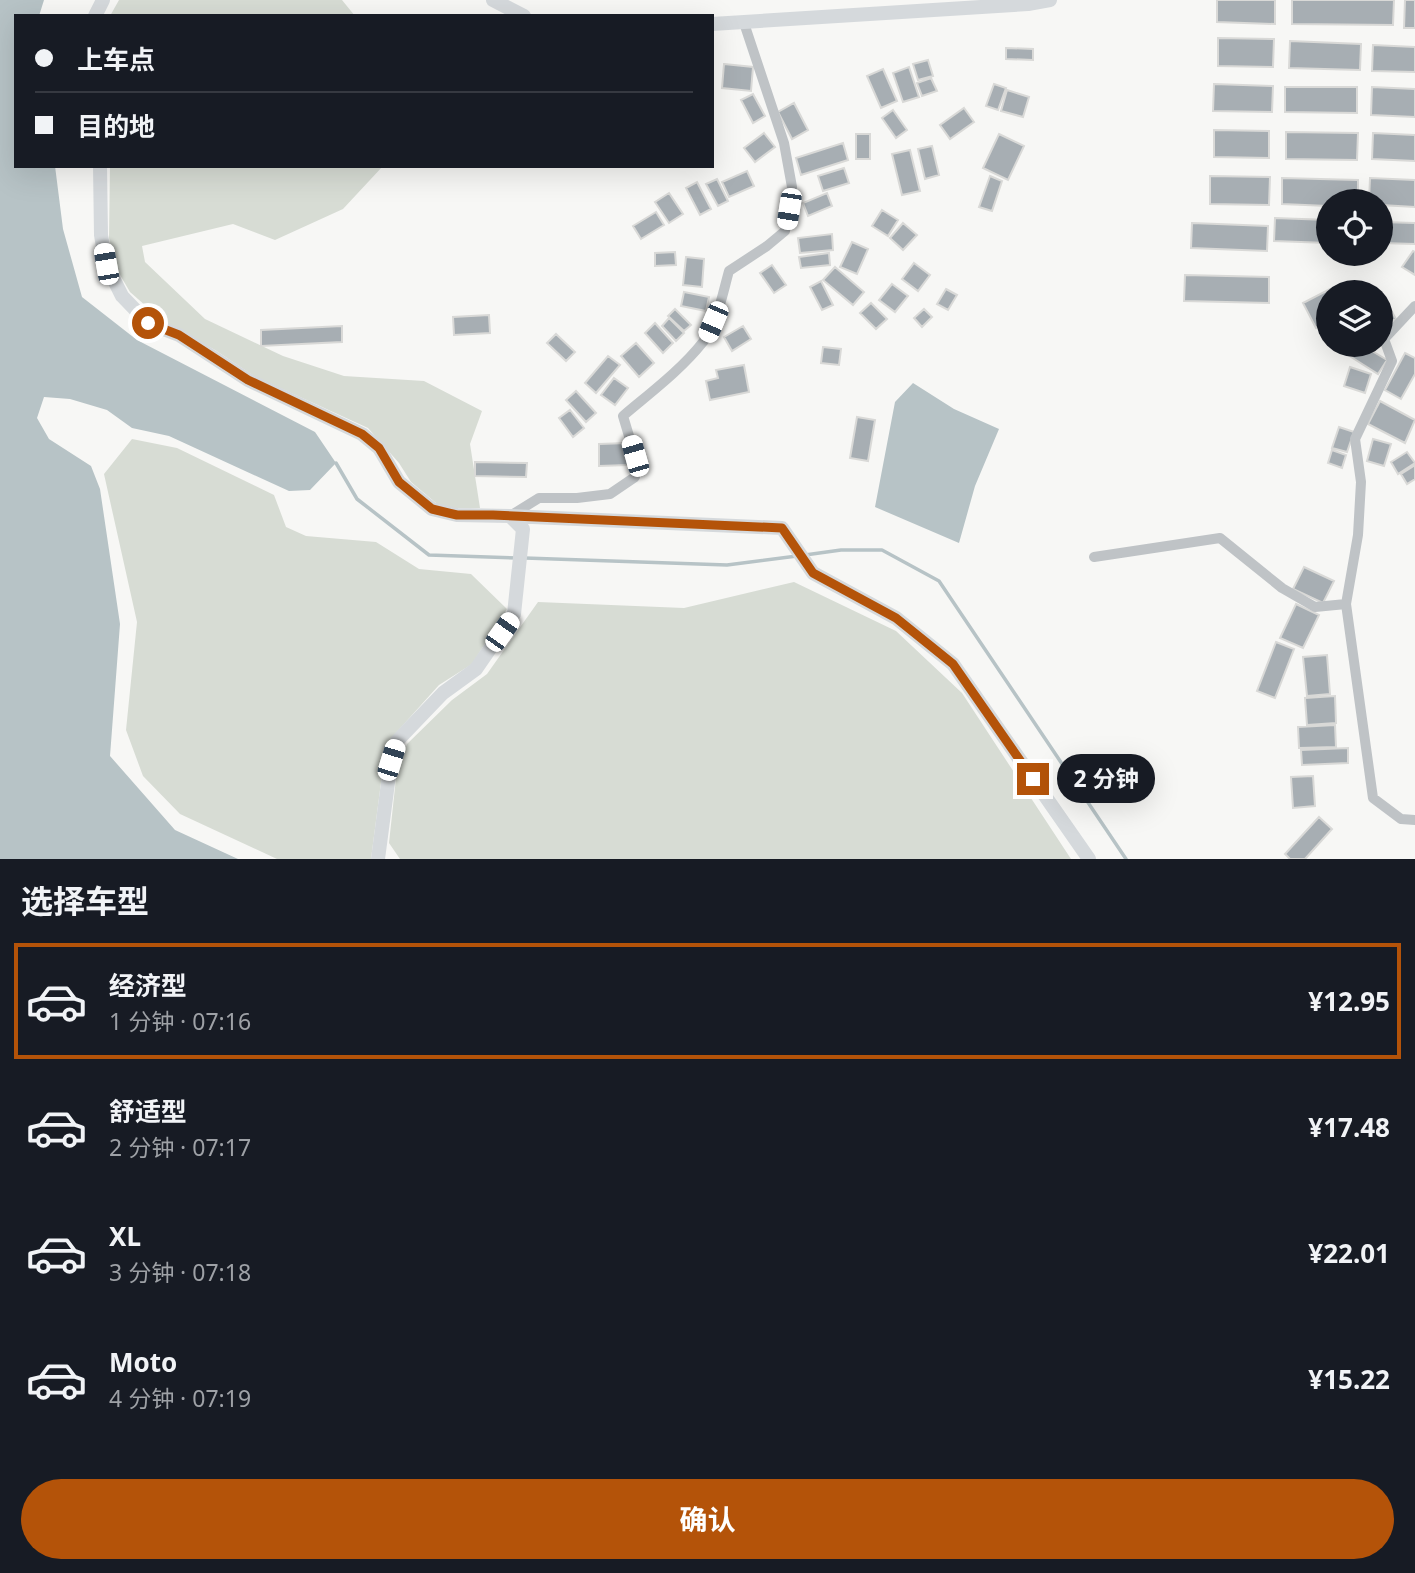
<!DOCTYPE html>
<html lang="zh">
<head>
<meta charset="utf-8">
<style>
	body { margin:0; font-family:"Noto Sans","Noto Sans SC",sans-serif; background:#20242c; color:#f1f3f6; height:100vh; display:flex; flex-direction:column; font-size:26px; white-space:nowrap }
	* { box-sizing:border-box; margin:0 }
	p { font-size:23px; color:#9ea1a6 }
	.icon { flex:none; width:38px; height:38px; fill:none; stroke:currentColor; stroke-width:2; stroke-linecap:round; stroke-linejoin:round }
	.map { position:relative; height:859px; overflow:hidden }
	.side { display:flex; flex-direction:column; background:#171b24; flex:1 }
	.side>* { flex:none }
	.top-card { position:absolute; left:14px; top:14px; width:700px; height:154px; border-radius:0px; box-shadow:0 7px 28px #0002; display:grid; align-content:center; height:154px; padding:0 21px; background:#171b24 }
	.tools { position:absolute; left:1316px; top:189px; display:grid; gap:14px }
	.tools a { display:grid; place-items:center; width:77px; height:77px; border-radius:50%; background:#171b24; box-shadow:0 7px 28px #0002; font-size:35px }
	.end { position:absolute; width:32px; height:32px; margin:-16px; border:9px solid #b45309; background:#fff; box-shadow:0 0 0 4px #fff }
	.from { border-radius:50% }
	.bubble { position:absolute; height:49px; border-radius:24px; background:#171b24; box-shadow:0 7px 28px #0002; font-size:23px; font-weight:700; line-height:49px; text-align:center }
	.car { position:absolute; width:21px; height:42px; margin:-21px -10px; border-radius:9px; box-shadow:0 0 5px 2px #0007; background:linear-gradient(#fff 24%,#345 0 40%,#fff 0 76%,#345 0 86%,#fff 0) }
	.top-card b { display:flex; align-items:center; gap:24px; height:66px; font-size:26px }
	.top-card b+b { border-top:2px solid #363941 }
	.top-card i { width:18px; height:18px; background:#f1f3f6 }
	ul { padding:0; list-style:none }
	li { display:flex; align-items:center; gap:21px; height:116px; margin:0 14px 10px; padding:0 7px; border:4px solid transparent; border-radius:0px }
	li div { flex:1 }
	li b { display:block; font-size:26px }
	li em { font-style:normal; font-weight:700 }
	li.on { border-color:#b45309 }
	li>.icon { width:63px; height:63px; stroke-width:1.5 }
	h2 { padding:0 21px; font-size:32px; line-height:84px }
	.primary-button { display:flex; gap:14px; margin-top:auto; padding:14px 21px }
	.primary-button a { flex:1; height:80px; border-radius:42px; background:#b45309; color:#fff; font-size:28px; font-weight:700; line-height:80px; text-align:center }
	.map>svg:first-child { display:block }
</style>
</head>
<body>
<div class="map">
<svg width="1415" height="859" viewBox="0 0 1415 859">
	<rect width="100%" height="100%" fill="#f7f7f5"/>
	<path fill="#d7dcd4" d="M119,0H342L355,16H110Z
		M110,166H383L343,209L275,240L233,224L142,246L145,262L205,319L283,356L344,376L424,381L482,411L470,444L480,508H442L411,482L399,463L368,428L254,376L215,350L163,321L130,292L116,268L109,238Z
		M132,439L177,448L274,495L286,527L306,536L376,542L419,569L471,574L507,609L472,664L439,685L386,744L371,859H277L180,814L143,776L126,730L137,622L104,474Z
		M794,582L896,631L962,693L1071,859H400L389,843L397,769L407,744L452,700L487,674L538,602L684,608Z"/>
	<path fill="#b7c3c6" d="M0,0H44L39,16H16V166H55L63,229L82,297L137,340L315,432L336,463L310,490L289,491L169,436L132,428L107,410L70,399L44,397L37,418L49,439L91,466L100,489L120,624L110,756L175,830L238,859H0Z
		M913,383L954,409L999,429L975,486L959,543L875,507L895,402Z"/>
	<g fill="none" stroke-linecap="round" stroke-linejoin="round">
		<path stroke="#b7c3c6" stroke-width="3.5" d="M336,463L357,499L429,555L518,558
			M805,555L841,550H882L939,581L1126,859
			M525,558L727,565L797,556"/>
	</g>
	<path fill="#a7aeb3" stroke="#d9d9d7" stroke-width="2" d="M1217,0H1275V24L1217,22Z
		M1292,0H1394L1393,25L1292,24Z
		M1405,0H1415V28H1404Z
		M1218,38L1274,39L1273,67L1218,66Z
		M1290,41L1361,44L1360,70L1289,68Z
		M1373,45L1415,47V72L1372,71Z
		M1006,48L1033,49V60L1006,59Z
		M928,60L933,76L918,80L913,64Z
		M724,64L753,67L751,91L722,88Z
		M909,67L919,97L903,102L893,73Z
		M883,69L897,101L881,108L867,76Z
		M931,78L937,91L922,96L917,83Z
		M994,84L1006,88L998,110L986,106Z
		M1214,84L1273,86L1272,112L1213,111Z
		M1285,87H1357V113L1285,112Z
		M1372,87L1415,89V117L1371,115Z
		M1007,90L1029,97L1023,117L1001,111Z
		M753,94L765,116L753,123L741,100Z
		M794,103L808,130L792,139L778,112Z
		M964,108L974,122L950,139L940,125Z
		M893,110L907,130L896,138L882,118Z
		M1214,130L1269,131V158L1214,157Z
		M1286,132L1358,133L1357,160L1286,159Z
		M764,133L775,147L755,162L744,148Z
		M1373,133L1415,135V161L1372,159Z
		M856,134H870V159H856Z
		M999,134L1024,146L1008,180L983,168Z
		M843,143L848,160L801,175L796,158Z
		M932,146L939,175L925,179L918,149Z
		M910,150L920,191L902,195L892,154Z
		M844,168L849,183L823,191L818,176Z
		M747,171L754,186L729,197L722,182Z
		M990,176L1002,181L992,211L979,207Z
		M1210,176L1270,177L1269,205L1210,204Z
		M1282,178L1358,180V201H1328V206L1282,204Z
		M1370,178L1415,180V207L1381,205V201H1369Z
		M717,179L728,201L718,206L706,184Z
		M697,182L711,209L700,215L686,188Z
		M669,193L683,214L669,223L655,202Z
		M827,193L832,206L808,216L803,203Z
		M882,210L898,220L888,236L872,226Z
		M656,212L664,225L641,239L633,226Z
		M1275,218L1328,220V243L1274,241Z
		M1381,222L1415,223V244L1381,243Z
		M903,223L917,235L903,250L890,238Z
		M1192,223L1268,226L1267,251L1191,248Z
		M832,234L833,250L800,253L798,238Z
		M852,242L868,249L857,274L840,267Z
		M1413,251L1415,252V275L1402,267Z
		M675,252L676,265L655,266V253Z
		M829,253L830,265L801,268L799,257Z
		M686,257L704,259L702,287L683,285Z
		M914,263L930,275L918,291L902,279Z
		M772,265L786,285L774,293L760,273Z
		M835,267L864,292L853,305L823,280Z
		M1185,275L1269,277V303L1184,301Z
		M821,281L833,305L822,310L810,287Z
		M892,284L908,296L895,312L879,300Z
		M946,289L957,295L948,310L937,304Z
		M1330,289L1332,292H1328V322L1316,328L1303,303Z
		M684,292L709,297L706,311L681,306Z
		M1385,299L1396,319L1381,327V301Z
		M871,303L887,319L876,329L860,313Z
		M675,309L691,325L684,331L668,316Z
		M924,309L932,317L922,327L914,318Z
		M489,315L490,333L454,335L453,317Z
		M669,318L684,333L676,341L662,326Z
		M655,323L673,343L663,353L645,333Z
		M342,326V342L261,346V330Z
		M743,326L751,339L732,351L724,337Z
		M556,334L575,352L566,361L547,343Z
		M636,343L654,363L639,377L621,356Z
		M1354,345H1362L1387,360L1378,374L1348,355Z
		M823,347L841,349L839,365L821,363Z
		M1405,353L1415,358V374L1401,399L1385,390Z
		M608,356L620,365L596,393L585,383Z
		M744,365L749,392L710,400L706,381L718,378L716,370Z
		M1350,367L1371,374L1365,393L1344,386Z
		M614,378L628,388L615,405L601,395Z
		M576,391L596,413L586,422L566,400Z
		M1380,401L1415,420L1405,443L1368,424Z
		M570,410L584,428L573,437L559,418Z
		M857,417L875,420L868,461L850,458Z
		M1339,427L1354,432L1347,452L1332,448Z
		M1373,439L1391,444L1384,466L1367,461Z
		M627,443L628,465L599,466V444Z
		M1332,450L1346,455L1342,468L1328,463Z
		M1407,452L1415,463L1398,474L1391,462Z
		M475,462L527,463L526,477L475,476Z
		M1415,465V479L1407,484L1401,474Z
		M1304,567L1334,581L1323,603L1293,589Z
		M1296,604L1319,615L1303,648L1280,638Z
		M1276,642L1294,649L1275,698L1257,691Z
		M1327,655L1330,694L1307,696L1303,657Z
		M1335,696L1336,723L1307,725L1305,698Z
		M1335,725L1336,747L1299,748L1298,727Z
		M1348,748V763L1302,765L1301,750Z
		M1313,776L1315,806L1293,808L1291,777Z
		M1319,817L1332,829L1305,859H1290L1285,854Z"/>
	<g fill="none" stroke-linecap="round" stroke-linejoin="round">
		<path stroke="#bfc3c6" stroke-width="10" d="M1415,306L1384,339L1392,361L1355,439L1361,482L1358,535L1346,604L1373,798L1401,819L1415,820
			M510,516L539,498H577L610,494L635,477V456L623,416C650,393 681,370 703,342C717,325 723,292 729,271L767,246L785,231L792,187L784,143L744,23
			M1094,557L1220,538L1282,588L1315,607L1346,604"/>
		<path stroke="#d5d9dc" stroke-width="14" d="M493,0L524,16
			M95,16L103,0
			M712,24L1028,4L1050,0
			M100,166L101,235L106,264L122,296L148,323L179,335L248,380L362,434L379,448L399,482L432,509L457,515L510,516L523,529L514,614L476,669L443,693L397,741L391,760L378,859
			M510,516L782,528L813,573L896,618L953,664L1089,859"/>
	</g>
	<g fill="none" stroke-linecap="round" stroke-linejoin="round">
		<path stroke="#b45309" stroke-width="9" d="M148,323L179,335L248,380L362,434L379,448L399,482L432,509L457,515H493L782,528L813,573L896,618L953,664L1033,779"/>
	</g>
</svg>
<div class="tools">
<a><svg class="icon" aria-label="locate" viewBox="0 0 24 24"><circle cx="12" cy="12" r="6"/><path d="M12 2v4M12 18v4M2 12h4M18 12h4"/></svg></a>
<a><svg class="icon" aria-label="layers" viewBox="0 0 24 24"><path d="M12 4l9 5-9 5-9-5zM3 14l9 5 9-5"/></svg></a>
</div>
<i class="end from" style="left:148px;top:323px"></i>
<i class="end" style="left:1033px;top:779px"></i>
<div class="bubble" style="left:1057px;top:754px;width:98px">2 分钟</div>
<i class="car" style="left:789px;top:209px;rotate:189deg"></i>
<i class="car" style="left:106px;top:264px;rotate:350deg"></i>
<i class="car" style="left:713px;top:322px;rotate:203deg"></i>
<i class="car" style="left:635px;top:456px;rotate:344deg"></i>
<i class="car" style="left:502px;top:632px;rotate:35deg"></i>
<i class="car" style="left:391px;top:760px;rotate:17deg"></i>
<div class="top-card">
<b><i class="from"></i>上车点</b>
<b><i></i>目的地</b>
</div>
</div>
<section class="side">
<h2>选择车型</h2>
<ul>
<li class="on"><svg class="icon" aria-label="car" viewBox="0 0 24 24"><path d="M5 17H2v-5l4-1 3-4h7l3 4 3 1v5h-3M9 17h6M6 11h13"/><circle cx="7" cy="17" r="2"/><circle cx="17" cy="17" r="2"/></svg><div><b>经济型</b><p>1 分钟 · 07:16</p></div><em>¥12.95</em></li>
<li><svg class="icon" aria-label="car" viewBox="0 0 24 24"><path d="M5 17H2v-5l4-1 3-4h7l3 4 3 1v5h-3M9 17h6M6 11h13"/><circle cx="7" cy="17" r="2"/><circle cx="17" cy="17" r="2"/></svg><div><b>舒适型</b><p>2 分钟 · 07:17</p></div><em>¥17.48</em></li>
<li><svg class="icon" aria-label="car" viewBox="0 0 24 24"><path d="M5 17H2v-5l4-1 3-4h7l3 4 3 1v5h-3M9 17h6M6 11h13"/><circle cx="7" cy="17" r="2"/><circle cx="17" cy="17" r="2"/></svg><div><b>XL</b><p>3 分钟 · 07:18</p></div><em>¥22.01</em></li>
<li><svg class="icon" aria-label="car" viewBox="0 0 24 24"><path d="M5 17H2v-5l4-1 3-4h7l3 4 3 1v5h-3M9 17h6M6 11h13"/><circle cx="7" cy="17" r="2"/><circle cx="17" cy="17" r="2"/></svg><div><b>Moto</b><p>4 分钟 · 07:19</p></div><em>¥15.22</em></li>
</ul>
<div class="primary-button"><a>确认</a></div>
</section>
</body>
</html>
